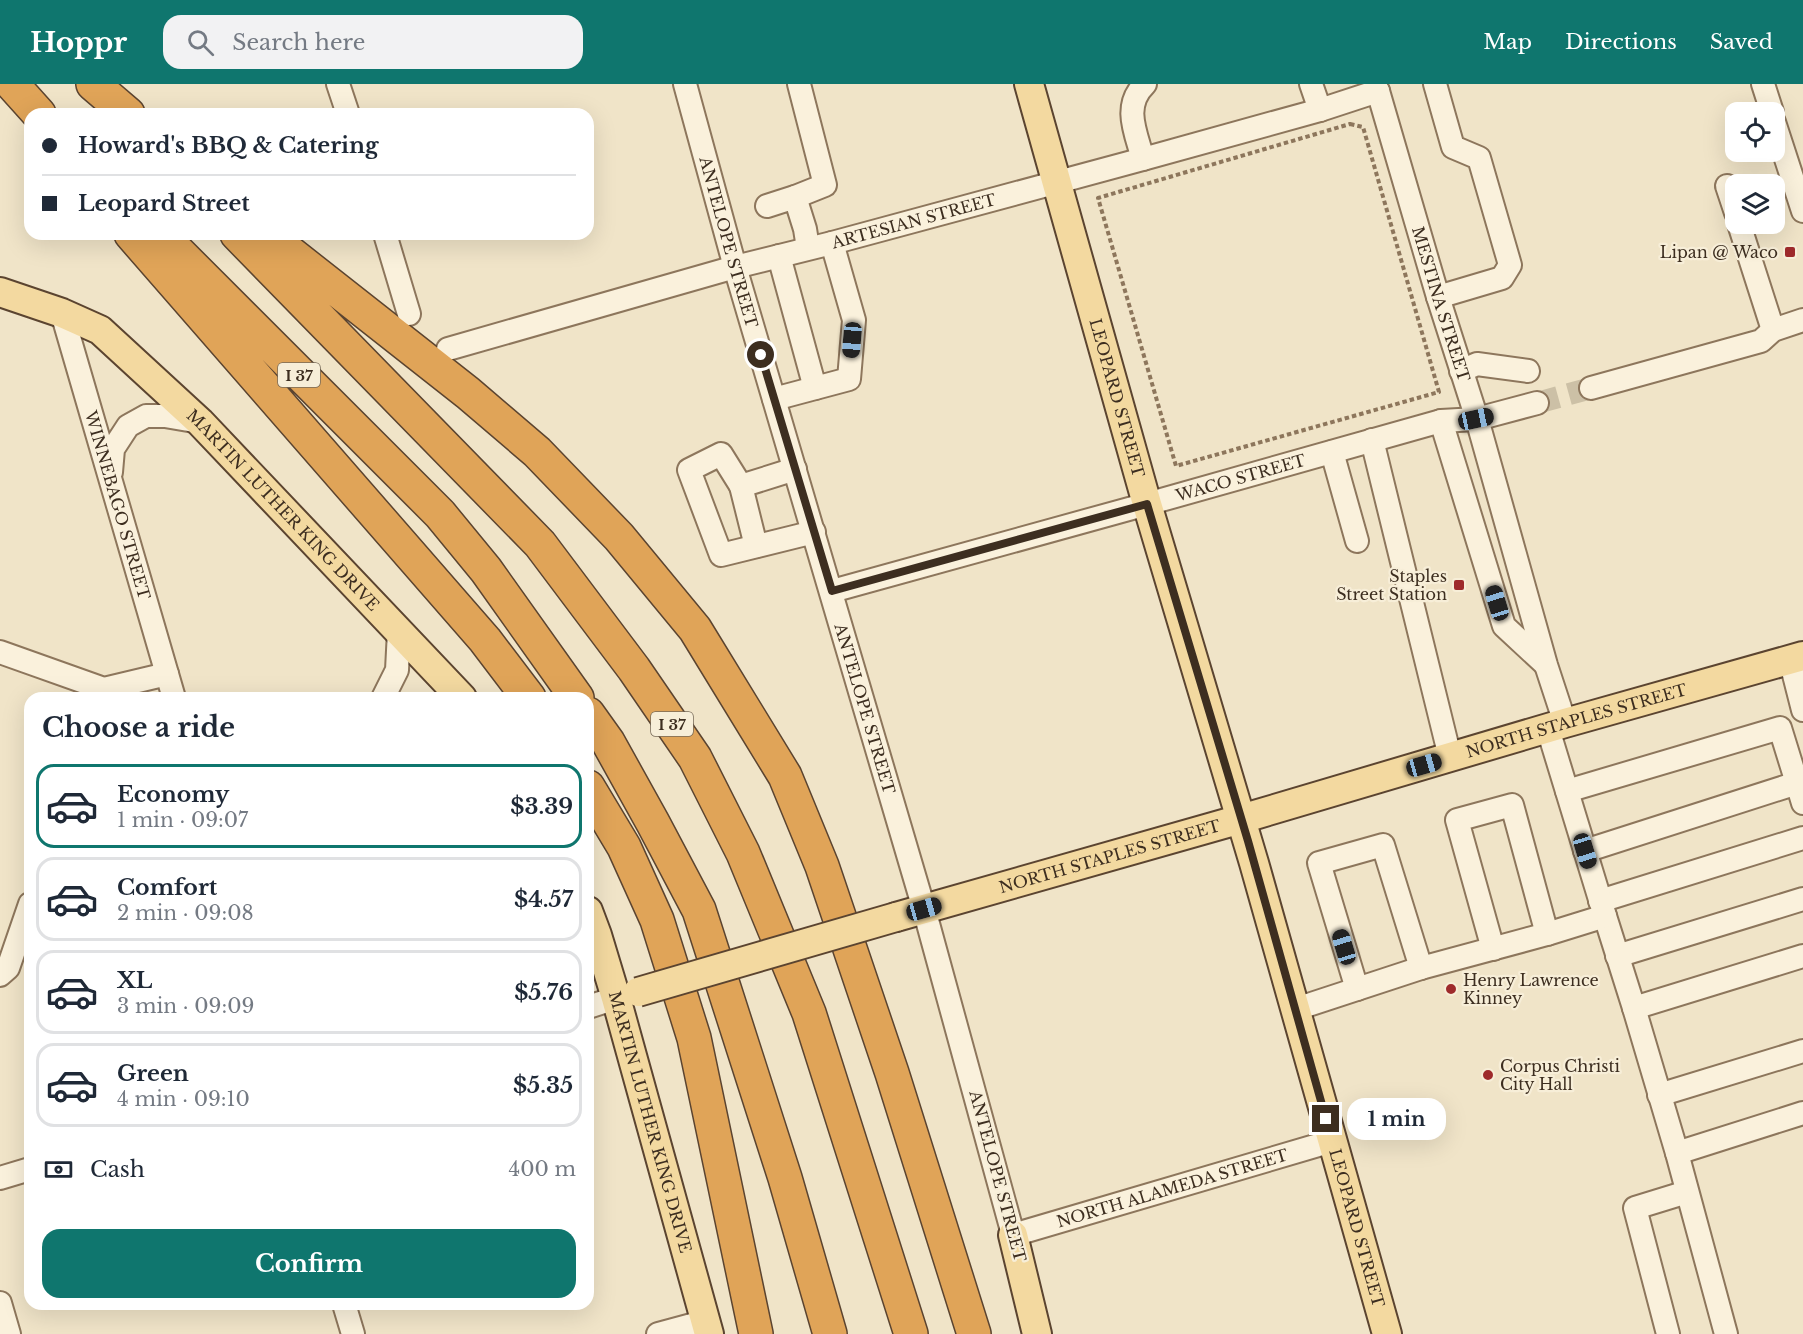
<!DOCTYPE html>
<html lang="en">
<head>
<meta charset="utf-8">
<style>
	body { margin:0; font-family:"Libre Baskerville",serif; background:#f2f2f3; color:#1f2937; height:100vh; display:flex; flex-direction:column; font-size:22px; white-space:nowrap }
	* { box-sizing:border-box; margin:0 }
	p { font-size:20px; color:#747a83 }
	.icon { flex:none; width:33px; height:33px; fill:none; stroke:currentColor; stroke-width:2; stroke-linecap:round; stroke-linejoin:round }
	.map { position:relative; flex:1; overflow:hidden }
	.side { position:absolute; left:24px; top:608px; width:570px; height:618px; display:flex; flex-direction:column; background:#fff; border-radius:18px; box-shadow:0 6px 24px #0002 }
	.side>* { flex:none }
	.guide { position:absolute; left:24px; top:24px; width:570px; height:132px; border-radius:18px; box-shadow:0 6px 24px #0002; display:grid; align-content:center; height:132px; padding:0 18px; background:#fff }
	.fabs { position:absolute; left:1725px; top:18px; display:grid; gap:12px }
	.fabs a { display:grid; place-items:center; width:60px; height:60px; border-radius:12px; background:#fff; box-shadow:0 6px 24px #0002; font-size:30px }
	.end { position:absolute; width:27px; height:27px; margin:-14px; border:8px solid #3d2e20; background:#fff; box-shadow:0 0 0 3px #fff }
	.from { border-radius:50% }
	.bubble { position:absolute; height:42px; border-radius:18px; background:#fff; box-shadow:0 6px 24px #0002; font-size:20px; font-weight:700; line-height:42px; text-align:center }
	.car { position:absolute; width:18px; height:36px; margin:-18px -9px; border-radius:8px; box-shadow:0 0 4px 2px #0007; background:linear-gradient(#222 24%,#8ab4d8 0 40%,#222 0 76%,#8ab4d8 0 86%,#222 0) }
	.guide b { display:flex; align-items:center; gap:21px; height:57px; font-size:22px }
	.guide b+b { border-top:2px solid #e0e1e3 }
	.guide i { width:15px; height:15px; background:#1f2937 }
	ul { padding:0; list-style:none }
	li { display:flex; align-items:center; gap:18px; height:84px; margin:0 12px 9px; padding:0 6px; border:3px solid #e0e1e3; border-radius:18px }
	li div { flex:1 }
	li b { display:block; font-size:22px }
	li em { font-style:normal; font-weight:700 }
	li.on { border-color:#0f766e }
	li>.icon { width:54px; height:54px; stroke-width:1.5 }
	h2 { padding:0 18px; font-size:27px; line-height:72px }
	.pay { display:flex; align-items:center; gap:15px; height:66px; padding:0 18px; font-size:22px }
	.pay p { margin-inline-start:auto }
	.action { display:flex; gap:12px; margin-top:auto; padding:12px 18px }
	.action a { flex:1; height:69px; border-radius:18px; background:#0f766e; color:#fff; font-size:24px; font-weight:700; line-height:69px; text-align:center }
	header { display:flex; align-items:center; gap:36px; box-sizing:border-box; height:84px; padding:0 30px; background:#0f766e; color:#fff }
	header strong { font-size:28px }
	nav { display:flex; gap:33px; margin-inline-start:auto; font-size:21px }
	.search { width:420px; height:54px; background:#f2f2f3; display:flex; align-items:center; gap:15px; box-sizing:border-box; padding:0 21px; border-radius:18px; color:#747a83; font-size:22px }
	.map>svg:first-child { display:block }
</style>
</head>
<body>
<header>
<strong>Hoppr</strong>
<div class="search"><svg class="icon" aria-label="search" viewBox="0 0 24 24"><circle cx="10" cy="10" r="6"/><path d="M15 15l6 6"/></svg>Search here</div>
<nav><a>Map</a><a>Directions</a><a>Saved</a></nav>
</header>
<div class="map">
<svg width="1803" height="1250" viewBox="0 0 1803 1250">
	<rect width="100%" height="100%" fill="#f0e4c8"/>
	<g fill="none" stroke-linecap="round" stroke-linejoin="round">
		<path stroke="#ccc0a6" stroke-width="22" stroke-dasharray="22 11" stroke-linecap="butt" d="M1537,319L1591,304"/>
		<defs>
			<g id="minor">
				<path d="M338,0L348,30"/>
				<path id="s1" d="M685,0L735,183L924,825L1017,1165"/>
				<path d="M1311,0L1320,26"/>
				<path d="M1435,0L1453,63L1479,74L1510,181L1502,194L1438,213"/>
				<path d="M1763,0L1772,28"/>
				<path id="s2" d="M1378,7L1438,213L1477,335L1546,581L1565,639"/>
				<path d="M1774,38L1803,127"/>
				<path d="M1143,75C1136,49 1122,22 1145,0"/>
				<path d="M1727,102L1736,129"/>
				<path d="M795,113L825,101L799,0"/>
				<path d="M767,122L795,113L805,145L808,164"/>
				<path d="M1739,140L1773,246"/>
				<path d="M385,150L409,230"/>
				<path d="M779,172L815,304"/>
				<path id="s3" d="M62,229L174,614"/>
				<path id="s4" d="M448,265L735,183L832,159L1143,75L1320,26L1378,7"/>
				<path d="M1461,287L1477,280L1528,287"/>
				<path d="M1591,304L1761,257L1773,246L1803,236"/>
				<path d="M774,315L849,295L854,236L832,159"/>
				<path d="M1441,337L1504,542L1545,580"/>
				<path d="M1372,356L1450,673"/>
				<path d="M1332,368L1357,457"/>
				<path d="M111,388L113,365L128,342L146,332H165L200,338"/>
				<path d="M741,402L721,370L689,386L721,471L814,448"/>
				<path d="M756,462L741,402L795,385"/>
				<path id="s5" d="M832,507L1147,420L1441,337L1477,335L1537,319"/>
				<path d="M0,568L104,605L167,590"/>
				<path d="M1790,575L1803,626"/>
				<path d="M383,614L397,586L399,547"/>
				<path d="M1567,707L1780,644L1797,699"/>
				<path d="M1585,767L1797,699L1803,719"/>
				<path d="M1600,817L1803,754"/>
				<path d="M1605,832L1634,924L1803,872"/>
				<path d="M1493,865L1457,736L1512,721L1547,850"/>
				<path d="M1617,872L1803,815"/>
				<path d="M0,891L8,884L30,820"/>
				<path d="M1357,905L1319,779L1383,761L1421,884"/>
				<path d="M588,923L616,914"/>
				<path d="M1634,924L1677,1069L1726,1250"/>
				<path d="M1296,925L1421,884L1547,850L1605,832L1548,645"/>
				<path d="M1659,1011L1803,967"/>
				<path d="M1677,1069L1803,1029"/>
				<path d="M0,1094L30,1085"/>
				<path id="s6" d="M1013,1151L1332,1057"/>
				<path d="M0,1219L9,1250"/>
				<path d="M344,1220L353,1250"/>
				<path d="M658,1250L706,1237"/>
				<path d="M1668,1250L1635,1124L1687,1108"/>
			</g>
			<g id="major">
				<path id="s7" d="M1029,0L1147,420L1254,779L1387,1250"/>
				<path id="s8" d="M0,208L62,229L100,246L200,338L462,614"/>
				<path id="s9" d="M588,827L597,851L616,914L709,1250"/>
				<path id="s10" d="M896,833L1241,735L1565,639L1803,572"/>
				<path d="M1013,1151L1037,1250"/>
			</g>
			<path id="highway" d="M12,0L39,30
				M93,0L128,30
				M131,150L485,556L529,614
				M160,150L440,430L486,486L577,614
				M237,150L540,460L634,585L695,674L743,769L809,929L911,1250
				M266,150L468,309L537,368L619,453L695,545L785,692L822,782L892,989L974,1250
				M588,630L608,658L653,739L699,826L785,1094L830,1250
				M588,703L624,763L657,836L694,954L756,1250"/>
		</defs>
		<use href="#minor" stroke="#8d765c" stroke-width="26"/>
		<use href="#major" stroke="#5b4430" stroke-width="32"/>
		<use href="#highway" stroke="#5b4430" stroke-width="36"/>
		<path stroke="#8d765c" stroke-width="4" stroke-dasharray="4.5 3" stroke-linecap="butt" d="M1350,40L1363,43L1439,308L1176,382L1098,114Z"/>
		<use href="#minor" stroke="#faf1dc" stroke-width="22"/>
		<use href="#major" stroke="#f3d9a0" stroke-width="28"/>
		<use href="#highway" stroke="#e0a458" stroke-width="33"/>
		<defs>
			<path id="major-bridge" d="M638,908L896,833"/>
		</defs>
		<use href="#major-bridge" stroke="#5b4430" stroke-width="32" stroke-linecap="butt"/>
		<use href="#major-bridge" stroke="#f3d9a0" stroke-width="28"/>
	</g>
	<g fill="none" stroke-linecap="round" stroke-linejoin="round">
		<path stroke="#3d2e20" stroke-width="8" d="M761,271L832,507L1147,420L1248,757L1326,1035"/>
	</g>
	<g fill="#9e2a2b" stroke="#f7eed8" stroke-width="2">
		<rect x="1784" y="162" width="12" height="12" rx="3"/>
		<rect x="1453" y="495" width="12" height="12" rx="3"/>
		<circle cx="1451" cy="905" r="6"/>
		<circle cx="1488" cy="991" r="6"/>
	</g>
	<g text-anchor="middle" dominant-baseline="central" stroke-width="4.5" stroke-linejoin="round" paint-order="stroke">
		<g fill="#f7eed8" stroke="#756857" stroke-width="1.5">
			<rect x="278" y="279" width="42" height="24" rx="4.5"/>
			<rect x="651" y="628" width="42" height="24" rx="4.5"/>
		</g>
		<g font-size="15" font-weight="bold" fill="#3d2e20">
			<text x="299" y="291">I 37</text>
			<text x="672" y="640">I 37</text>
		</g>
		<g font-size="16" fill="#3d2e20" stroke="#f7eed8">
			<text stroke="none"><textPath href="#s4" startOffset="483">ARTESIAN STREET</textPath></text>
			<text stroke="none"><textPath href="#s1" startOffset="164">ANTELOPE STREET</textPath></text>
			<text stroke="none"><textPath href="#s2" startOffset="222">MESTINA STREET</textPath></text>
			<text stroke="none"><textPath href="#s7" startOffset="326">LEOPARD STREET</textPath></text>
			<text stroke="none"><textPath href="#s5" startOffset="424">WACO STREET</textPath></text>
			<text stroke="none"><textPath href="#s3" startOffset="200">WINNEBAGO STREET</textPath></text>
			<text stroke="none"><textPath href="#s8" startOffset="364">MARTIN LUTHER KING DRIVE</textPath></text>
			<text stroke="none"><textPath href="#s1" startOffset="650">ANTELOPE STREET</textPath></text>
			<text stroke="none"><textPath href="#s10" startOffset="708">NORTH STAPLES STREET</textPath></text>
			<text stroke="none"><textPath href="#s10" startOffset="222">NORTH STAPLES STREET</textPath></text>
			<text stroke="none"><textPath href="#s9" startOffset="220">MARTIN LUTHER KING DRIVE</textPath></text>
			<text transform="translate(998 1092) rotate(75)">ANTELOPE STREET</text>
			<text stroke="none"><textPath href="#s6" startOffset="166">NORTH ALAMEDA STREET</textPath></text>
			<text stroke="none"><textPath href="#s7" startOffset="1190">LEOPARD STREET</textPath></text>
		</g>
		<g font-size="16" fill="#3d2e20" stroke="#f7eed8" text-anchor="end">
			<text x="1778" y="168">Lipan @ Waco</text>
			<text x="1447" y="492">Staples<tspan x="1447" dy="18">Street Station</tspan></text>
			<text x="1463" y="896" text-anchor="start">Henry Lawrence<tspan x="1463" dy="18">Kinney</tspan></text>
			<text x="1500" y="982" text-anchor="start">Corpus Christi<tspan x="1500" dy="18">City Hall</tspan></text>
		</g>
	</g>
</svg>
<div class="fabs">
<a><svg class="icon" aria-label="locate" viewBox="0 0 24 24"><circle cx="12" cy="12" r="6"/><path d="M12 2v4M12 18v4M2 12h4M18 12h4"/></svg></a>
<a><svg class="icon" aria-label="layers" viewBox="0 0 24 24"><path d="M12 4l9 5-9 5-9-5zM3 14l9 5 9-5"/></svg></a>
</div>
<i class="end from" style="left:761px;top:271px"></i>
<i class="end" style="left:1326px;top:1035px"></i>
<div class="bubble" style="left:1347px;top:1014px;width:99px">1 min</div>
<i class="car" style="left:852px;top:256px;rotate:185deg"></i>
<i class="car" style="left:1476px;top:335px;rotate:78deg"></i>
<i class="car" style="left:1497px;top:519px;rotate:343deg"></i>
<i class="car" style="left:1424px;top:681px;rotate:74deg"></i>
<i class="car" style="left:1585px;top:767px;rotate:163deg"></i>
<i class="car" style="left:924px;top:825px;rotate:74deg"></i>
<i class="car" style="left:1344px;top:863px;rotate:343deg"></i>
<div class="guide">
<b><i class="from"></i>Howard's BBQ &amp; Catering</b>
<b><i></i>Leopard Street</b>
</div>
<section class="side">
<h2>Choose a ride</h2>
<ul>
<li class="on"><svg class="icon" aria-label="car" viewBox="0 0 24 24"><path d="M5 17H2v-5l4-1 3-4h7l3 4 3 1v5h-3M9 17h6M6 11h13"/><circle cx="7" cy="17" r="2"/><circle cx="17" cy="17" r="2"/></svg><div><b>Economy</b><p>1 min · 09:07</p></div><em>$3.39</em></li>
<li><svg class="icon" aria-label="car" viewBox="0 0 24 24"><path d="M5 17H2v-5l4-1 3-4h7l3 4 3 1v5h-3M9 17h6M6 11h13"/><circle cx="7" cy="17" r="2"/><circle cx="17" cy="17" r="2"/></svg><div><b>Comfort</b><p>2 min · 09:08</p></div><em>$4.57</em></li>
<li><svg class="icon" aria-label="car" viewBox="0 0 24 24"><path d="M5 17H2v-5l4-1 3-4h7l3 4 3 1v5h-3M9 17h6M6 11h13"/><circle cx="7" cy="17" r="2"/><circle cx="17" cy="17" r="2"/></svg><div><b>XL</b><p>3 min · 09:09</p></div><em>$5.76</em></li>
<li><svg class="icon" aria-label="car" viewBox="0 0 24 24"><path d="M5 17H2v-5l4-1 3-4h7l3 4 3 1v5h-3M9 17h6M6 11h13"/><circle cx="7" cy="17" r="2"/><circle cx="17" cy="17" r="2"/></svg><div><b>Green</b><p>4 min · 09:10</p></div><em>$5.35</em></li>
</ul>
<div class="pay"><svg class="icon" aria-label="cash" viewBox="0 0 24 24"><path d="M3 7h18v10H3z"/><circle cx="12" cy="12" r="2"/></svg>Cash<p>400 m</p></div>
<div class="action"><a>Confirm</a></div>
</section>
</div>
</body>
</html>
